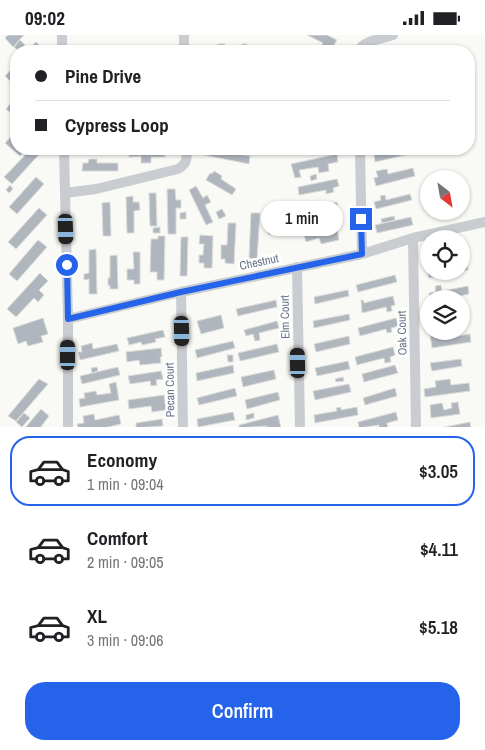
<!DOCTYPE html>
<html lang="en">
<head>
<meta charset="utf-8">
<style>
	body { margin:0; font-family:"Archivo Narrow",sans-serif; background:#f6f6f6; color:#202124; height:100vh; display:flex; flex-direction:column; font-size:19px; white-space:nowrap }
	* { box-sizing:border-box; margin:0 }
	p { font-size:16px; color:#757577 }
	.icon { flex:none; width:28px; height:28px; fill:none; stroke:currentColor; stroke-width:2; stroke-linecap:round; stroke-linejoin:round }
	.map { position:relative; height:392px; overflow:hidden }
	.sheet { display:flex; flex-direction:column; background:#fff; flex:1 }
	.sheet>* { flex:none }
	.top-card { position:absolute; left:10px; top:10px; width:465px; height:110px; border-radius:20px; box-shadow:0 1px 4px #0004; display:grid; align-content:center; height:110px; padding:0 25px; background:#fff }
	.needle { width:32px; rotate:149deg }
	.controls { position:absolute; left:420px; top:135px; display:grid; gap:10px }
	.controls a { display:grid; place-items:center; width:50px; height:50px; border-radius:50%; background:#fff; box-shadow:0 1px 4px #0004; font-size:25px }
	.end { position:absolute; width:22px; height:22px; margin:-11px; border:6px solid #2563eb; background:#fff; box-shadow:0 0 0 2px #fff }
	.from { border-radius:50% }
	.bubble { position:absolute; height:35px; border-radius:18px; background:#fff; box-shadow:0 1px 4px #0004; font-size:16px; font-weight:600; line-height:35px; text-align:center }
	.car { position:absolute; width:15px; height:30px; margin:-15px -8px; border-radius:6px; box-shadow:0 0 4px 1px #0007; background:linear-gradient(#222 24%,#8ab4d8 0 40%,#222 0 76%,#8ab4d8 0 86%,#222 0) }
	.top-card b { display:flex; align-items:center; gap:18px; height:48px; font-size:19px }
	.top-card b+b { border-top:1px solid #e0e0e0 }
	.top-card i { width:12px; height:12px; background:#202124 }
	ul { padding:9px 0 0; list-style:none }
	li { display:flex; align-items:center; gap:15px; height:70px; margin:0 10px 8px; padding:0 15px; border:2px solid transparent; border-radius:20px }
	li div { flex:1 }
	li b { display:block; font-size:19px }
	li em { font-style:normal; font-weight:600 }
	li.on { border-color:#2563eb }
	li>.icon { width:45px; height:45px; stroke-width:1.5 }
	.button { display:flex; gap:10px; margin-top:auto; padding:10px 25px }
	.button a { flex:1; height:58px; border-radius:20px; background:#2563eb; color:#fff; font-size:20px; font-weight:600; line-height:58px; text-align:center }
	.status { display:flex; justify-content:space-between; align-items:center; height:35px; padding:0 25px; background:#fff; direction:ltr }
	.status svg { height:14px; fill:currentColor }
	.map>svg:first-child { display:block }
</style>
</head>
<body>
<div class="status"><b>09:02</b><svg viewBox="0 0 49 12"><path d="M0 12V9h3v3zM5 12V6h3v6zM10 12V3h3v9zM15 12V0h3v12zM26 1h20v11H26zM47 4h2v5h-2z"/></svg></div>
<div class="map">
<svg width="485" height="393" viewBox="0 0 485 393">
	<rect width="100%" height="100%" fill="#f9f9f6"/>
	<path fill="#b0b6be" stroke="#dbdbd9" d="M8,0H24L13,12L5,3Z
		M307,0H327L337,5L332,13L327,10L325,13L321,11L323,8Z
		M20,5L25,10L19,16L14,12Z
		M36,7L42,13L40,16H27Z
		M218,9H225V14H242V9H247V16H199V11H206V15H218Z
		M82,13H121V16H82Z
		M129,15H162V16H129Z
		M16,29V43L12,48L5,41Z
		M16,62V79L15,81L6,74Z
		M16,96V114H26L20,121L5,108Z
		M31,114H44L12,149L4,142Z
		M83,114H116V116H83Z
		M129,114H165V122H151V128H141V121L129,122Z
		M206,114L250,121L249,129L204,120Z
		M396,114H414V118L375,127L374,119Z
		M337,119L338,127L328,129L329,136L319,138L318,132L299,135L301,142L295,143L291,129Z
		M89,124H97V128H118V136H82L83,128H88Z
		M413,133L415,141L376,151L374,143L378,142L376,136L387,134L388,139Z
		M214,136L222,141L221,144L236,154L232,160L206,145L210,138L212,139Z
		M316,139L317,144L311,146L310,141Z
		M36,142L44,149L17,179L9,172Z
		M337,144L339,151L333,153L334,157L326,159V155L299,160L298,152Z
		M10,150L13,154L9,158L6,155Z
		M196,151L203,163L207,160L211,167L205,170L213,187L206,190L189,155Z
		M167,154H175L176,165H181V173H176V199H168Z
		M149,158H156L157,191H150Z
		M410,159L412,165L376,174L374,167L381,165L380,161L385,160L386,165Z
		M133,161V167H139L140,175L134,176V198H127L126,162Z
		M110,167L111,201H103L102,168Z
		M337,167L338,175L327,178L328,183L317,186L316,180L294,185L292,177Z
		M39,173L47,180L16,214L8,207Z
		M222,174L226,181L219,184L216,177Z
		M186,177V184H180V178Z
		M251,178H260L257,224L249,223Z
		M269,179L284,180V200L268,199V190H267Z
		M394,181L395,185L382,188L381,184Z
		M411,182L413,190L377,198L375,190Z
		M228,188H236L234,229L225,228V224H221V210H227Z
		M160,192V198H153V193Z
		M337,192L339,205L321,209L319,203L306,207L304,200Z
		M200,200L213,201L212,233H204V228H199V220H203L204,209H199Z
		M158,201H165L164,245H157V237H150L151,204H158Z
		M181,202H188L187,241H180Z
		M38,205L47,212L17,246L9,239Z
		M96,214L97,259H89V244L84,245V239L89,238V215Z
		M133,217H140V249H134V245H127V234H134Z
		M117,220L118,254H110V250L108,251V243H110V221Z
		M466,227L468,235L429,243L427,235H429V236H461V228Z
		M40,238L48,246L39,255L44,260L38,267L34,263L16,282L7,274Z
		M395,240L397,247L358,257L356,250Z
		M441,250L442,256L468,251L469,259L443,264H431L429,258L436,257L435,251Z
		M348,255L349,261L315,269L314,262Z
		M393,261L395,270L391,271L392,276L387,277L386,272L362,278L361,265H363L364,268Z
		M276,265L277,272L238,281L236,274Z
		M349,279L350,285L314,293L313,286Z
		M221,280L224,293L201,299L197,286Z
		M43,283L48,299L41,301L43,307L28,311L26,306L18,309L13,293Z
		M396,283L399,291L391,293L392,297L387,298L386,294L360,301L358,293Z
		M277,286L279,293L259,298L260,305L255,306L253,299L246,301L244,295Z
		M163,295L165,302L155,304L156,307L142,310L141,307L129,310L127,303Z
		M443,296H451L452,302L470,299L471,307L432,313L430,299Z
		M349,301L350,309L316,317L314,309Z
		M233,306L235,313L197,323L195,315Z
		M92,308L93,314L117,309L119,316L80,325L78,317H82L81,311Z
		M277,309L279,317L240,326L238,318Z
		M393,312L395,320L390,322L391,327L385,328L384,323L357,330L355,322Z
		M161,313L162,322H160L161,328L140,330L139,325L127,327L126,317Z
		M227,320H233V327H228Z
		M461,324L462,331L432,336L430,328Z
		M348,326L350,334L317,341L315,333Z
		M233,330L234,338L197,346L196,338Z
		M395,330L398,338L364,347L362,339Z
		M97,332L98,336L92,338L91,333Z
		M118,332L120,340L82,349L80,341Z
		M274,335L276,344L243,352L241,342Z
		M161,336L163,344L156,345L157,350L151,351L150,346L130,349L128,341Z
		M343,342L344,346L336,347L335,344Z
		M39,344L48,349L16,386L8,381Z
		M450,344L451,350L469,348L470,356L425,362L424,354L436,352L435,346Z
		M116,347L119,365L80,372L79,364L85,363L84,358L96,356L97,360L111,358L109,349Z
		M349,349L351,357L315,365L313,356Z
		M235,353L237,361L199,370L197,363Z
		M395,353L397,361L365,370L363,363Z
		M278,357L280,365L247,374L245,365Z
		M164,360L166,375L152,377L151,371L129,374L128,365Z
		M458,367L460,379L431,383L430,370L442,368L444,375L452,373L451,368Z
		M341,372V375L357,372L358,380L315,388L314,380L337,376L336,373Z
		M41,374L49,381L40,393H25Z
		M233,377L235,385L198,392L197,384Z
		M396,377L398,385L387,388L388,393H379V390L359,393L358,387Z
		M24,378L30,383L22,392L16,387Z
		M254,378V383L246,385V380Z
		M94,379L95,385L119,380L121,389L104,393H78L77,389L84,388L83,381Z
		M278,380L281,393H267V391L239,393V390Z
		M162,384L163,391L136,393V388Z
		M470,387L471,393H440Z"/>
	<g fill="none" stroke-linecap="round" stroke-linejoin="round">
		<path stroke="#c9ccd0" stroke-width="10" d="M62,0V16
			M184,0V16
			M358,16C365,5 381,4 393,0
			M64,114L68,284V393
			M360,114L362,219
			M65,158L96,154L178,134C187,129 187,124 187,114
			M413,203L416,393
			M297,232L300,393
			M181,257L183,393
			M68,284L181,257L362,219L413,203L485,187"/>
	</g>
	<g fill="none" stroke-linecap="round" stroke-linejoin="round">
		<path stroke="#2563eb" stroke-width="6" d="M67,230L68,284L181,257L362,219L361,184"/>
	</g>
	<g text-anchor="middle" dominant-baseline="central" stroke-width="5" stroke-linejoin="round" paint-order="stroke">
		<g font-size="12" fill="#677589" stroke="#fff">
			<text transform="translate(259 227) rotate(-12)">Chestnut</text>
			<text transform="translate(285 282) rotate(-91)">Elm Court</text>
			<text transform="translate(402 298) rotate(-91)">Oak Court</text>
			<text transform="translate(170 355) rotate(-91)">Pecan Court</text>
		</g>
	</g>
</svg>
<div class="controls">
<a><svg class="needle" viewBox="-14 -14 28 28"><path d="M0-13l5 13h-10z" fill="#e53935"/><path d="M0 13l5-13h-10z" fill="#757577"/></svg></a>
<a><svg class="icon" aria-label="locate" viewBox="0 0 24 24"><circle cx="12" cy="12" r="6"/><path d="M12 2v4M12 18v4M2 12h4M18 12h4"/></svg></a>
<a><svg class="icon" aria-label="layers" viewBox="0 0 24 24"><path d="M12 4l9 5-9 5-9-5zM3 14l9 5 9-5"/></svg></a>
</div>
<i class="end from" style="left:67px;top:230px"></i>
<i class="end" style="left:361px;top:184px"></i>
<div class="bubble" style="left:261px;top:166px;width:82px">1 min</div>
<i class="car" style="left:66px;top:194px;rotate:178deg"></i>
<i class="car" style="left:182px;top:296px;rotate:179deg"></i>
<i class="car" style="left:68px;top:320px;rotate:0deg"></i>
<i class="car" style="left:298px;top:328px;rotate:359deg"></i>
<div class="top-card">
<b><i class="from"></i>Pine Drive</b>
<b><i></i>Cypress Loop</b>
</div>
</div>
<section class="sheet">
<ul>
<li class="on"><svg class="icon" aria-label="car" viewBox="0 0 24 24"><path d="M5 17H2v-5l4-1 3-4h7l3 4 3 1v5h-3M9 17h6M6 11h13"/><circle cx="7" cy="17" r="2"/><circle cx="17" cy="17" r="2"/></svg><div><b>Economy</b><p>1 min · 09:04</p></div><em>$3.05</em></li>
<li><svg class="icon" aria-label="car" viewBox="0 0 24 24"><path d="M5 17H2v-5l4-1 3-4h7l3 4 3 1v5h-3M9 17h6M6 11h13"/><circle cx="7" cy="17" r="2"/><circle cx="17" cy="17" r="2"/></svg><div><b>Comfort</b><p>2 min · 09:05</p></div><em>$4.11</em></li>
<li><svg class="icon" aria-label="car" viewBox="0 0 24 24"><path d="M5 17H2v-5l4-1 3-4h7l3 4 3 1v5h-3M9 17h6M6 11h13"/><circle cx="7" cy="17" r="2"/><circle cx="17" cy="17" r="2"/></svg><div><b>XL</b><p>3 min · 09:06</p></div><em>$5.18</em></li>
</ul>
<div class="button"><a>Confirm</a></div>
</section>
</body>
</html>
